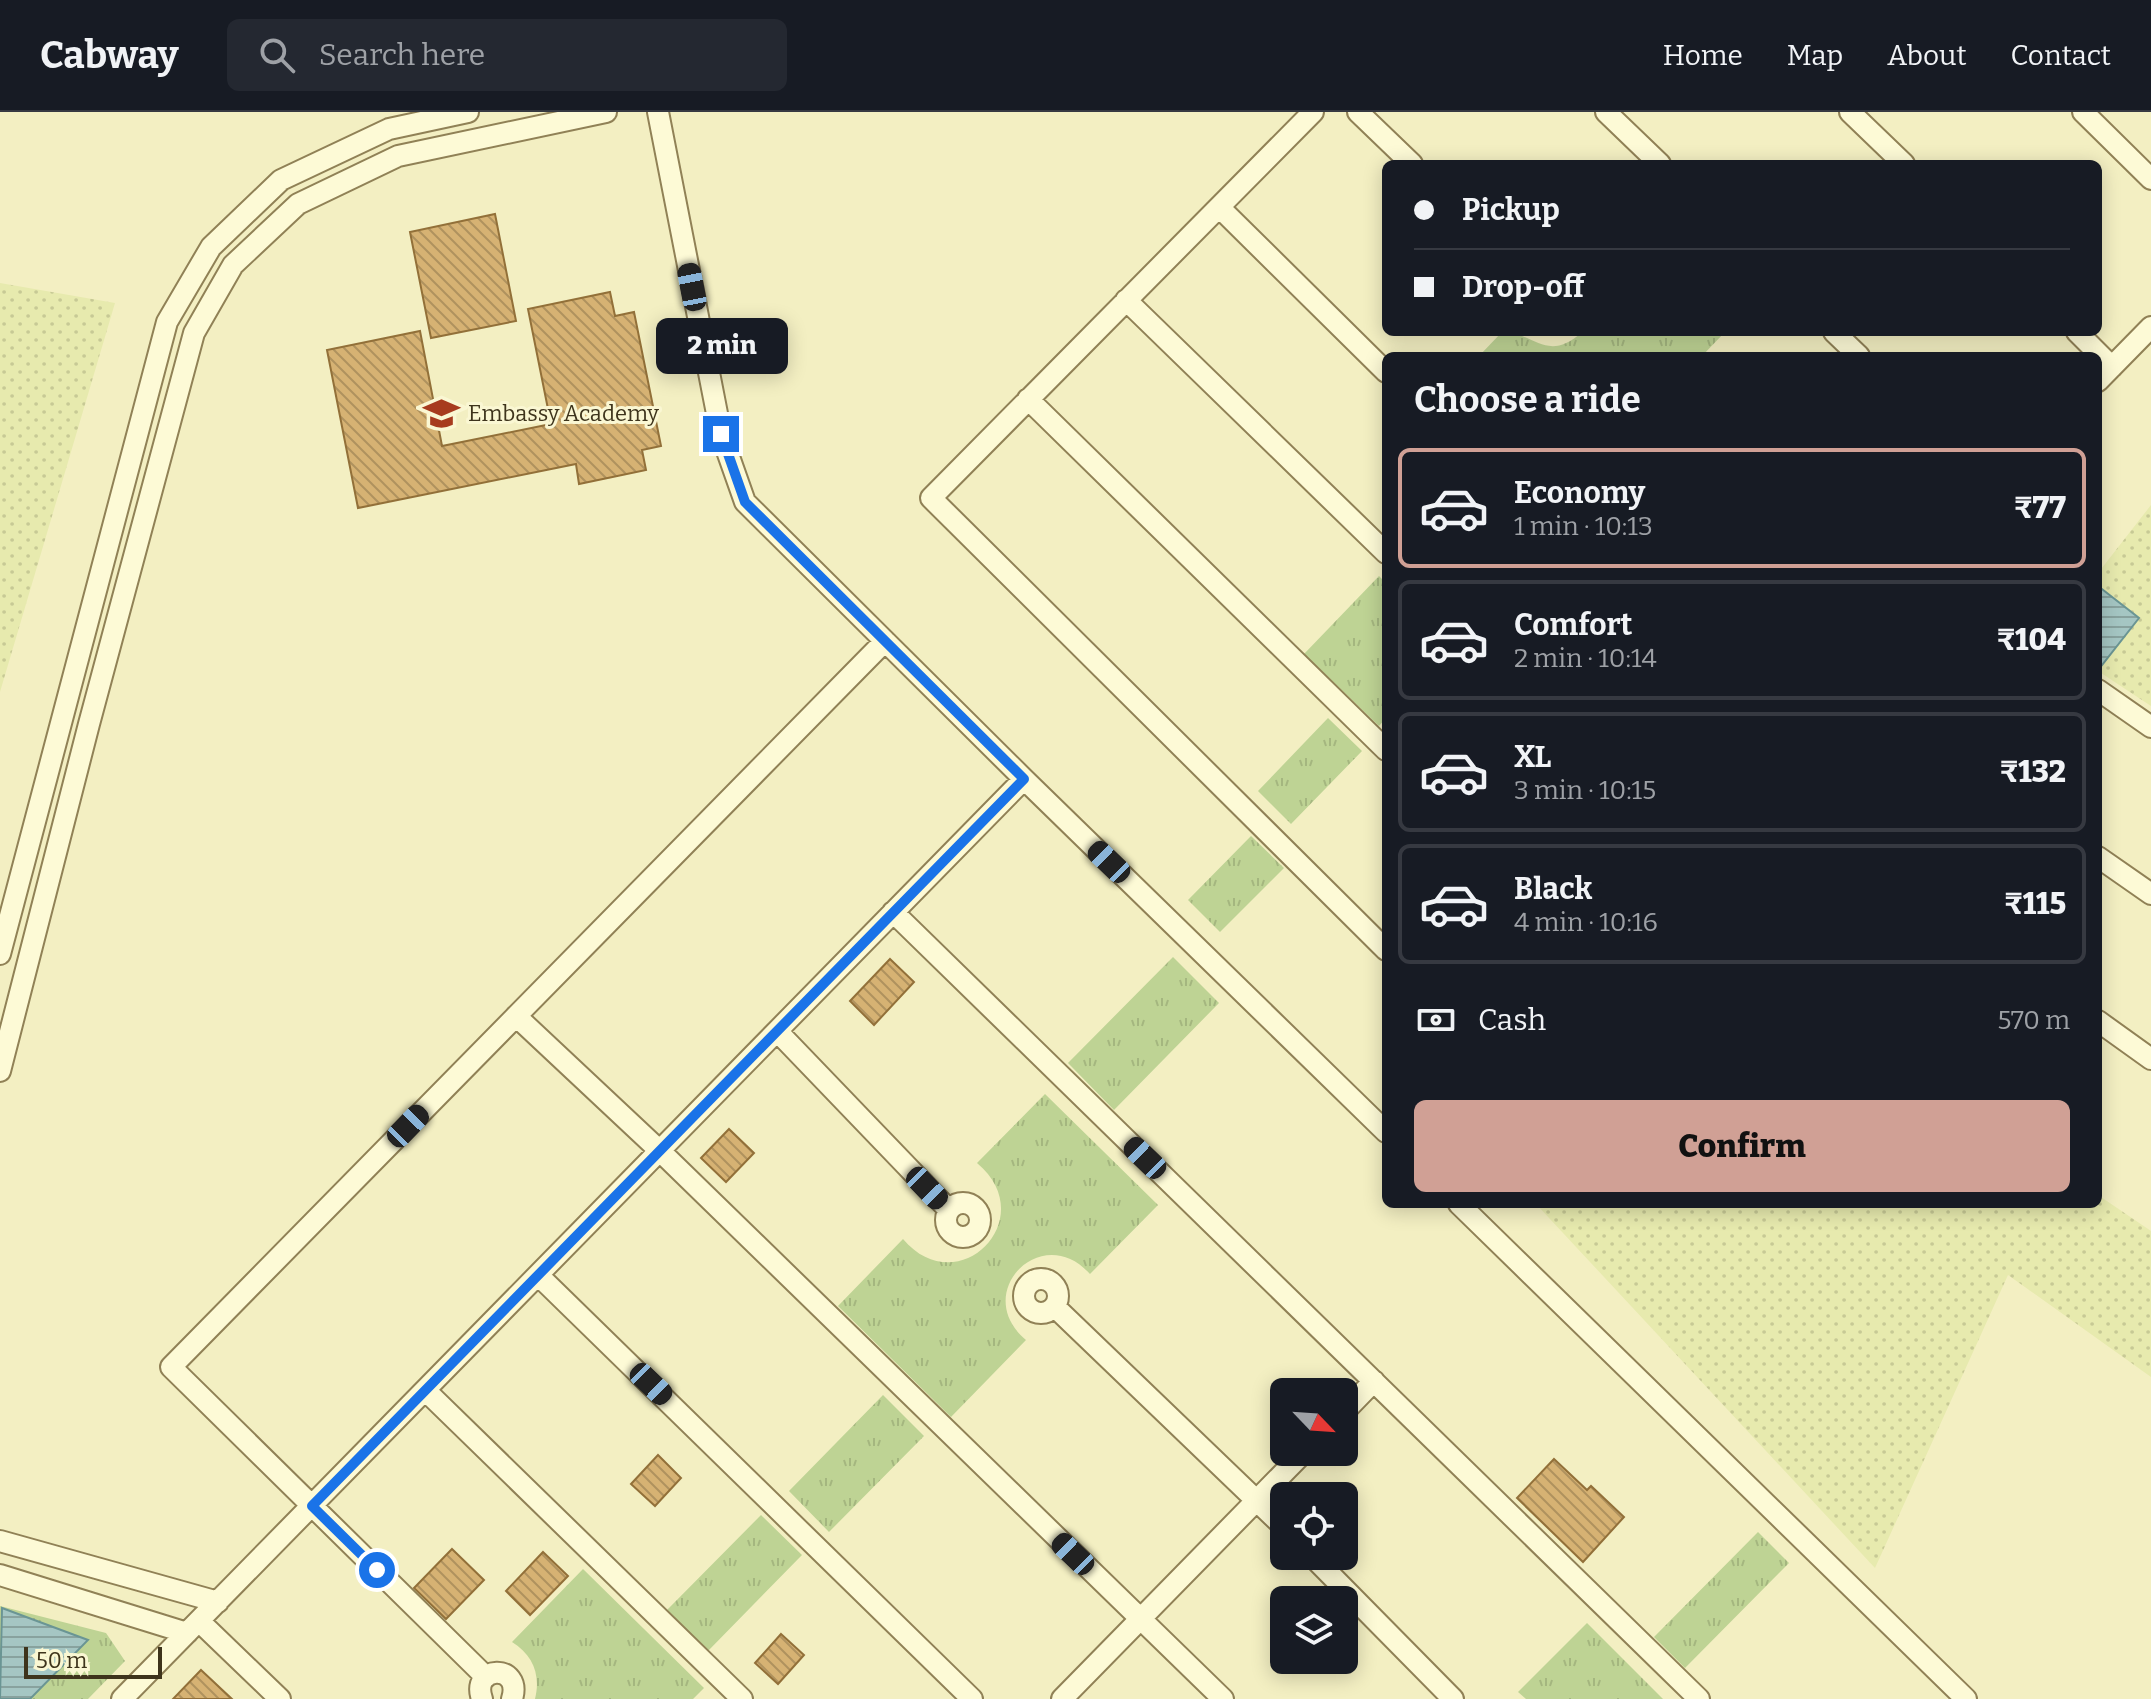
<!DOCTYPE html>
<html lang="en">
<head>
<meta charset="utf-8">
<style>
	body { margin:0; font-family:Bitter,serif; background:#242831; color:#f1f3f6; height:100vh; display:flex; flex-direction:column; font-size:30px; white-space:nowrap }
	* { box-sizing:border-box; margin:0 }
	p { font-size:26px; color:#9ea1a6 }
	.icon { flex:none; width:44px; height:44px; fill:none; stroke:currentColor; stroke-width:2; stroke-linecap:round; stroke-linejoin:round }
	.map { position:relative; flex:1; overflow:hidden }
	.drawer { position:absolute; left:1382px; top:240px; width:720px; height:856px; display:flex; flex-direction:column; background:#171b24; border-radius:12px; box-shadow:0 4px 20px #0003 }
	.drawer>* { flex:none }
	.top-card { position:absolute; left:1382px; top:48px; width:720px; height:176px; border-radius:12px; box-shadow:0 4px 20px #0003; display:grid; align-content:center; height:176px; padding:0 32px; background:#171b24 }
	.needle { width:52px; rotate:115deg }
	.buttons { position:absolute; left:1270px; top:1266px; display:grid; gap:16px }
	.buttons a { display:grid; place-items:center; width:88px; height:88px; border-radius:12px; background:#171b24; box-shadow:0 4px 20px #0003; font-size:40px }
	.scale { position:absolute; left:24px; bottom:20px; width:138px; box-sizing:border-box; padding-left:8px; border:4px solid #3e341c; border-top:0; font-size:22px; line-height:28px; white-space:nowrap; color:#3e341c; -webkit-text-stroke:6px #faf7d3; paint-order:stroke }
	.end { position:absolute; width:36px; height:36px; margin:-18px; border:10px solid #1a73e8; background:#fff; box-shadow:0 0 0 4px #fff }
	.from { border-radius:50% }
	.bubble { position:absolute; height:56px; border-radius:12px; background:#171b24; box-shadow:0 4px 20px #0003; font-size:26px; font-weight:800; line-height:56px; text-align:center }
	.car { position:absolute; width:24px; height:48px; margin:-24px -12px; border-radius:10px; box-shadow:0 0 6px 2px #0007; background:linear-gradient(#222 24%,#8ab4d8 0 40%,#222 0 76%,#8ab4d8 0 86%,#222 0) }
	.top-card b { display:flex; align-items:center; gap:28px; height:76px; font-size:30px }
	.top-card b+b { border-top:2px solid #363941 }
	.top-card i { width:20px; height:20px; background:#f1f3f6 }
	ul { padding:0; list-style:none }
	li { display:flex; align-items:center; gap:24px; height:120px; margin:0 16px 12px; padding:0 16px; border:4px solid #363941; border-radius:12px }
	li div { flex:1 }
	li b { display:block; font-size:30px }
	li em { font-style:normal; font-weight:800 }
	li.on { border-color:#d0a095 }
	li>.icon { width:72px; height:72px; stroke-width:1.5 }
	h2 { padding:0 32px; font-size:36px; line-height:96px }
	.pay { display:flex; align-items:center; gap:20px; height:88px; padding:0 32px; font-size:30px }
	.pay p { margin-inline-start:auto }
	.primary-button { display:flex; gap:16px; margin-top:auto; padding:16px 32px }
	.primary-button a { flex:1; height:92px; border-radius:12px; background:#d0a095; color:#111; font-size:32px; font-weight:800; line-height:92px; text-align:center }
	header { display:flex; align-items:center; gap:48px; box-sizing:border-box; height:112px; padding:0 40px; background:#171b24; border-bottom:2px solid #363941 }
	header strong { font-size:38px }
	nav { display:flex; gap:44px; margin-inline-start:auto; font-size:28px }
	.search { width:560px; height:72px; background:#242831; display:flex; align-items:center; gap:20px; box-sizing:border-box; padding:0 28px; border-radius:12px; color:#9ea1a6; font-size:30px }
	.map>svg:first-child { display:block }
</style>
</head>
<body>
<header>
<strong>Cabway</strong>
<div class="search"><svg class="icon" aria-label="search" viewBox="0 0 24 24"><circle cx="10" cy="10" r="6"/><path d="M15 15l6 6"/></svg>Search here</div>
<nav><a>Home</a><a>Map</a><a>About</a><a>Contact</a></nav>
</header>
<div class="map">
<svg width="2151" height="1587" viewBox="0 0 2151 1587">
	<defs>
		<pattern id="farmland-dots" width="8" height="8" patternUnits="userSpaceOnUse" patternTransform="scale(2)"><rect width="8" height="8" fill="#e7eaae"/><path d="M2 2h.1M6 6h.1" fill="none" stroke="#c7c995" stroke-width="1.8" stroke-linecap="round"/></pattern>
		<pattern id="park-tufts" width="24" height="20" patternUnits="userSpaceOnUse" patternTransform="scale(2)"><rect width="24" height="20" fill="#bed394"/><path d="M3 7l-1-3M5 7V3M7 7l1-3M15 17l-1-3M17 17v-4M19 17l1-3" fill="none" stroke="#a4b67f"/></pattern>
		<pattern id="water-rules" width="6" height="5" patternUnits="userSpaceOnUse" patternTransform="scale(2)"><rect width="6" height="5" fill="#a5c6c3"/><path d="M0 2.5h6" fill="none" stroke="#88a29e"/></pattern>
		<pattern id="building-back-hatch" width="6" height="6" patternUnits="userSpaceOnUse" patternTransform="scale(2)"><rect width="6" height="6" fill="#d6b273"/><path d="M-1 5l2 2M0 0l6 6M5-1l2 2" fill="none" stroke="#af925e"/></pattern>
	</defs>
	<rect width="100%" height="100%" fill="#f3efc2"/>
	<path fill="url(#farmland-dots)" d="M0,171L115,191L0,580Z
		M2151,393V594L2098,559V461Z
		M2098,1083L2151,1119V1265L2008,1163L1875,1456L1536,1092H2098Z"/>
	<path fill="url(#park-tufts)" d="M1502,220C1534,220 1547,252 1582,220H1725L1702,244H1479Z
		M1379,464L1386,471V606L1379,614L1304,542Z
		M1328,606L1362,639L1291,712L1258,679Z
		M1251,724L1284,756L1220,820L1188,788Z
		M1173,845L1219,891L1114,998L1068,951Z
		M1045,982L1158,1093L1090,1162C1042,1108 970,1181 1026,1228L951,1305L838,1194L903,1127C958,1192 1043,1106 977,1051Z
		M883,1283L924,1324L829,1420L789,1379Z
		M761,1403L802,1443L708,1539L667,1498Z
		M1758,1420L1789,1451L1685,1556L1654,1525Z
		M583,1457L704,1576L693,1587H535C541,1563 533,1543 512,1530Z
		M0,1494L106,1521L125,1549L88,1587H0Z
		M1587,1511L1663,1587H1526L1518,1580Z"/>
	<path fill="url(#water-rules)" stroke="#6a9594" stroke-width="2" d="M2098,474L2139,506L2102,553L2098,550Z
		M2,1496L88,1528L30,1587H0Z"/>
	<path fill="url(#building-back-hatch)" stroke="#927039" stroke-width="2" d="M495,102L516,209L431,226L410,120Z
		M610,180L615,204L634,200L661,334L642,338L646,358L579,372L576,352L358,396L327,238L420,219L442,334L551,312L528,197Z
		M890,847L914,870L874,913L850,889Z
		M729,1017L754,1041L726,1070L701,1046Z
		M658,1343L681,1366L655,1394L631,1372Z
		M1554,1347L1587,1378L1591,1374L1624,1405L1583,1450L1517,1386Z
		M452,1437L484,1468L446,1507L414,1476Z
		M543,1440L568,1464L530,1503L506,1479Z
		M781,1522L804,1543L778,1572L755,1551Z
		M201,1558L232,1587H173Z"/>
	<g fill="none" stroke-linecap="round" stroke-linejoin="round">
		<defs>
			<path id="minor" d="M658,0L721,322L745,390L1024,667L1386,1020
				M1313,0L931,386L1386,838
				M1358,0L1412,52
				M1606,0L1660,52
				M1850,0L1904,52
				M2083,0L2151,67
				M1220,96L1386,260
				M1126,188L1386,441
				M1834,220L1859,244
				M2077,220L2112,255
				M2098,269L2151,215
				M1028,287L1386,638
				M2098,578L2151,615
				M2098,745L2151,782
				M893,800L1699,1587
				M0,842L167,210L211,135L281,68L389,17L468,0
				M516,904L660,1039L1223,1587
				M2098,909L2151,947
				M777,919L949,1098
				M0,959L89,612L194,221L233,153L298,92L398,44L606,0
				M946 1108a17 17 0 1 1 34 0a17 17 0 1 1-34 0Z
				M1459,1092L1966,1587
				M538,1163L972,1587
				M1024 1184a17 17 0 1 1 34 0a17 17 0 1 1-34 0Z
				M1055,1195L1284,1415
				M425,1278L742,1587
				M1344,1300L1374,1269
				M0,1429L218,1490
				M1312,1444L1453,1587
				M0,1463L187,1521
				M199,1509L280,1587
				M486,1565L171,1255L885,529
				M122,1587L1024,667
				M482,1587C470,1553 523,1551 512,1587
				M1062,1587L1304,1340"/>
		</defs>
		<use href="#minor" stroke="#908156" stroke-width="24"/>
		<use href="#minor" stroke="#fdfad6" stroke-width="20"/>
	</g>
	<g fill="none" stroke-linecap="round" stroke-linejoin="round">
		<path stroke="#1a73e8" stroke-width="10" d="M377,1458L312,1394L1024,667L745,390L721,322"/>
	</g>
	<defs>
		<symbol id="school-bare" viewBox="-9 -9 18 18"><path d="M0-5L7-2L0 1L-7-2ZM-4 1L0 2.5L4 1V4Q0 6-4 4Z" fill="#a73b1e" stroke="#faf7d3" stroke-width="2.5" paint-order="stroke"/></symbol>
	</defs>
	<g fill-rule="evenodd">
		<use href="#school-bare" x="416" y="276" width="51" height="51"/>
	</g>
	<g text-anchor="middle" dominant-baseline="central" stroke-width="6" stroke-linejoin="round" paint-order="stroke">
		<g font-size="22" fill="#3e341c" stroke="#faf7d3" text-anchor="start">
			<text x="468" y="301">Embassy Academy</text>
		</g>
	</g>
</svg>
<div class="buttons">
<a><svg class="needle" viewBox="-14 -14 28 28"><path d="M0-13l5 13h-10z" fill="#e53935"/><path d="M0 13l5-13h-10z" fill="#9ea1a6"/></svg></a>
<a><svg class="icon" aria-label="locate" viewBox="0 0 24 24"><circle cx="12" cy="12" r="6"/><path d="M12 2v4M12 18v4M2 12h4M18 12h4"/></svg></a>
<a><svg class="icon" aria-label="layers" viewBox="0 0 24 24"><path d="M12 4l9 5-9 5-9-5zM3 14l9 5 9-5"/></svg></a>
</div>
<div class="scale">50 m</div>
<i class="end from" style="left:377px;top:1458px"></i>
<i class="end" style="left:721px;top:322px"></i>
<div class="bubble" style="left:656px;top:206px;width:132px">2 min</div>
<i class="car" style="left:692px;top:175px;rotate:349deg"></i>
<i class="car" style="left:1109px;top:750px;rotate:314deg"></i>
<i class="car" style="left:408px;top:1014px;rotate:44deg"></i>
<i class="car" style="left:1145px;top:1046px;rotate:314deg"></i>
<i class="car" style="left:927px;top:1076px;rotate:136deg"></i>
<i class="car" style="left:651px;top:1272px;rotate:134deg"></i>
<i class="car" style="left:1073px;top:1442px;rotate:314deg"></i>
<div class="top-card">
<b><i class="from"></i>Pickup</b>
<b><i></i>Drop-off</b>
</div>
<section class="drawer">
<h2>Choose a ride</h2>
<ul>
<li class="on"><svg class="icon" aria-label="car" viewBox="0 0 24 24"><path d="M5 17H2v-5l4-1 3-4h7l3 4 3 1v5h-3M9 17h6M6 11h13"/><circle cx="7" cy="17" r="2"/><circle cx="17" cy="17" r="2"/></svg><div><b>Economy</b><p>1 min · 10:13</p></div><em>₹77</em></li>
<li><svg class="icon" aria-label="car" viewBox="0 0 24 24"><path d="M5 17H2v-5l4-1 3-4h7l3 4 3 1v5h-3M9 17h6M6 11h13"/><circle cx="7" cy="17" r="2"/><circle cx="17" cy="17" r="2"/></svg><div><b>Comfort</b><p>2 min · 10:14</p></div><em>₹104</em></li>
<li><svg class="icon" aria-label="car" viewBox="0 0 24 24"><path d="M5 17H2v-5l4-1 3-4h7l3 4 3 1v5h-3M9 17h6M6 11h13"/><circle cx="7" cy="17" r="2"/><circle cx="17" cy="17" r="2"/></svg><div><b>XL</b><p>3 min · 10:15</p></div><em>₹132</em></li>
<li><svg class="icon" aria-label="car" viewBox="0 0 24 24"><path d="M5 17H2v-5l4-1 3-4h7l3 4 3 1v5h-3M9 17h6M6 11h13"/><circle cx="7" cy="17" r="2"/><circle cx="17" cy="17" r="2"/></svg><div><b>Black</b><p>4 min · 10:16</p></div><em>₹115</em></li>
</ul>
<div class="pay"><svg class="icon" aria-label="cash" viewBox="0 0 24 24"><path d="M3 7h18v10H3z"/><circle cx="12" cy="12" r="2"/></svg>Cash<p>570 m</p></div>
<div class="primary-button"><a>Confirm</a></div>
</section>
</div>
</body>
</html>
